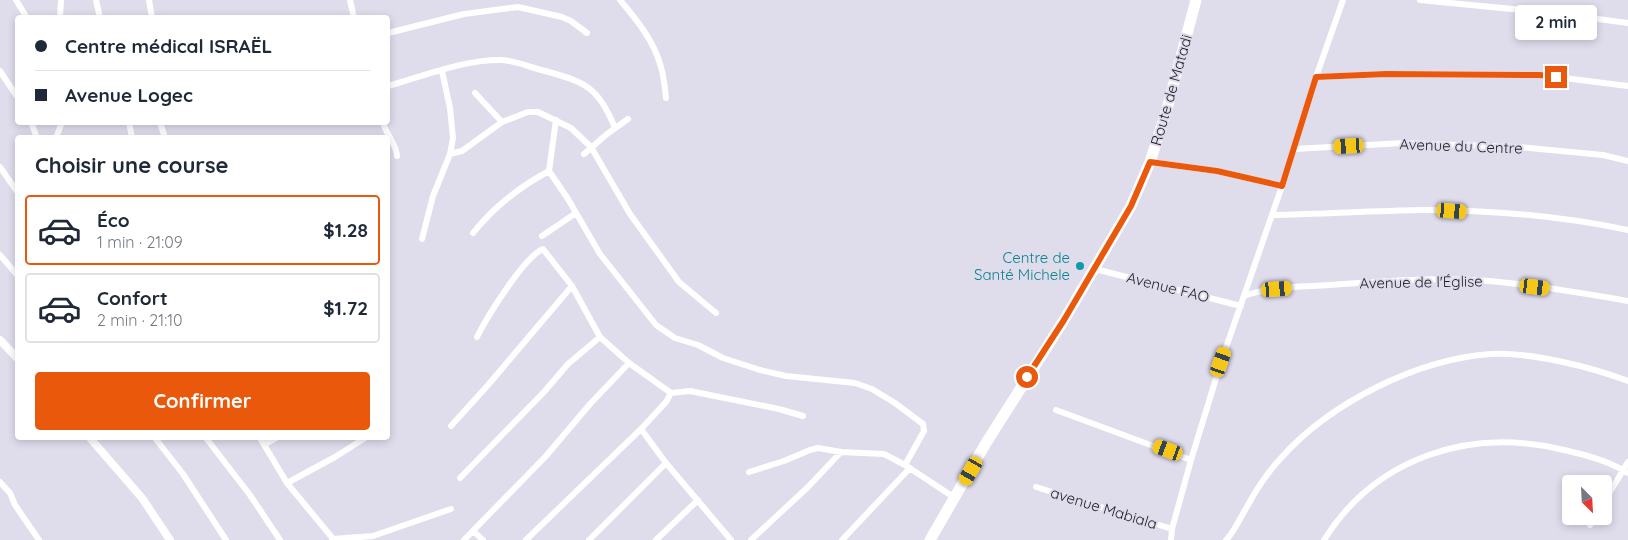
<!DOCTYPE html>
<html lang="fr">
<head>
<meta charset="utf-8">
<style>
	body { margin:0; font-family:Quicksand,sans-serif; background:#f2f2f3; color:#1f2937; height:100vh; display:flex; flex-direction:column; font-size:19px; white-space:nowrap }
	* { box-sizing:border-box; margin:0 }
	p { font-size:16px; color:#747a83 }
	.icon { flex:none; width:28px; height:28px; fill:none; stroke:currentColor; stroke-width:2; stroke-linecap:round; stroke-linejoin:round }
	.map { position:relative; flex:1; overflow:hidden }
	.details { position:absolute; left:15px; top:135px; width:375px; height:305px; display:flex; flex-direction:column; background:#fff; border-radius:5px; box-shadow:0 2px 8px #0003 }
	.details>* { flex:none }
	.guide { position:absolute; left:15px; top:15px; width:375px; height:110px; border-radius:5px; box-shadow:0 2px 8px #0003; display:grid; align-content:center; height:110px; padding:0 20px; background:#fff }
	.needle { width:32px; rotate:156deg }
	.controls { position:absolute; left:1562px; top:475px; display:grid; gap:10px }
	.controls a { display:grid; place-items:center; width:50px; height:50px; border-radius:5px; background:#fff; box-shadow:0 2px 8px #0003; font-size:25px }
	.end { position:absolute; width:22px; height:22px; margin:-11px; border:6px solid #ea580c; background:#fff; box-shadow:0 0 0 2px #fff }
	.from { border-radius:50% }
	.bubble { position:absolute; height:35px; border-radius:5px; background:#fff; box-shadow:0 2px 8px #0003; font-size:16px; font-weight:800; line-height:35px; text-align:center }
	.car { position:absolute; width:15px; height:30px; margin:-15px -8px; border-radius:6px; box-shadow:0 0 4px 1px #0007; background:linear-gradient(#f5c518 24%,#345 0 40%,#f5c518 0 76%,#345 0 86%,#f5c518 0) }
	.guide b { display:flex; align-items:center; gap:18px; height:48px; font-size:19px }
	.guide b+b { border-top:1px solid #e0e1e3 }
	.guide i { width:12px; height:12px; background:#1f2937 }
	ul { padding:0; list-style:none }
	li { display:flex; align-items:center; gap:15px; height:70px; margin:0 10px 8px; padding:0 10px; border:2px solid #e0e1e3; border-radius:5px }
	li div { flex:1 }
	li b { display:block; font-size:19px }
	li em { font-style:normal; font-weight:800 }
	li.current { border-color:#ea580c }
	li>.icon { width:45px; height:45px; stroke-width:1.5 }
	h2 { padding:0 20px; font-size:22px; line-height:60px }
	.action { display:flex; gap:10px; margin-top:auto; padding:10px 20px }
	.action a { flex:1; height:58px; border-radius:5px; background:#ea580c; color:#fff; font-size:20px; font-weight:800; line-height:58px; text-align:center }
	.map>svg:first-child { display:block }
</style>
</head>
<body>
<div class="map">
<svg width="1628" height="540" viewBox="0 0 1628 540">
	<rect width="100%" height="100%" fill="#dfdcec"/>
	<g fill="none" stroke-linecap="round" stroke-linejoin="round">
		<path stroke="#fff" stroke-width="6" d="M16,0L27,18
			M96,0L100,18
			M149,0L152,18
			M350,0L354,18
			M620,0C637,20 654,41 661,67C664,77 665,88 666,98
			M1420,0L1553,13L1628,23
			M60,18L61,0
			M388,33L464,14L518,7L562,17L571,21L587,33
			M0,71L18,98
			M1316,77L1386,74L1540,75L1628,86
			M388,86C424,76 462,60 500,60C515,60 531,68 545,71C586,82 599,88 615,128
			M475,93L502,122
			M31,122L37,138
			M129,122L132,138
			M160,122L165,138
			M383,122C386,135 396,143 397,156
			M56,138L62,122
			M1294,149L1404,143L1519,147L1603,155L1628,161
			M450,154L462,151L502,122L528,112H538L571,128L591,147L630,214L679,282L716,313
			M584,154L607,134L628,119
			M1150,162L1217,171L1282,186
			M0,167L18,193
			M549,171L556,120
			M1273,215C1322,214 1371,211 1421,210C1489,210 1561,216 1628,230
			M473,233C493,208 521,186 549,171L568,199L600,254L656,325L675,338L698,345L723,358L760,370L786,376L855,383L872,389L895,403L923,424L924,431L905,465
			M542,236L576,213
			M422,239L433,196L450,154L453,138L450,108L442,71
			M0,255L18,276
			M1095,269L1241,306
			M1244,296C1271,286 1302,287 1330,285C1383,281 1437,277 1489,281C1536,285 1582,293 1628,301
			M477,337C487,317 524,257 543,249L572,286L600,337L629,363L671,393L690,391L779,409L803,416
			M1056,410L1191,460
			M451,426L488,385L572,286
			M641,429L666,463L731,540
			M155,438L183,474L226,540
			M206,438L250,495L280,540
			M260,438L287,483L334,540
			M265,444L276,438
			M749,472L784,461L810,450L818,448L841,452L884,454L905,465L955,498
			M460,478L544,392L568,364L600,337
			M0,482L10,493L15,505L39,540
			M287,483L335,457L365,438
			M1036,487L1172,529
			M1604,502L1628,462
			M1590,525L1595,516
			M473,531L483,540
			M332,539L373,536L451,509
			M464,540L546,456L590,404L629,363
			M526,540L641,429L666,402L671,393
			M589,540L666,463
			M656,540L698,500
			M751,540L808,487L841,452
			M842,540L910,468
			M1171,540L1172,529L1191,460L1221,362L1282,186L1316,77L1343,0
			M1226,540C1235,531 1241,516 1248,505C1257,488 1268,472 1281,458C1330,403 1417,359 1491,354C1531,352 1591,367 1628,381
			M1324,540C1376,457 1470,427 1564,450C1586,455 1609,461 1628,473"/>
		<path stroke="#fff" stroke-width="8" d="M0,340L18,359
			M90,438L142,498L170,540"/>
		<path stroke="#fff" stroke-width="11" d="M930,540L986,443L1064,320L1131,206L1150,162L1167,109L1196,0"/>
	</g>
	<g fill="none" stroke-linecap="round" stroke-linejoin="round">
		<path stroke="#ea580c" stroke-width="6" d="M1027,377L1064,320L1121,223L1131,206L1150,162L1217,171L1282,186L1316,77L1386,74L1540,75L1556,77"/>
	</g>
	<circle fill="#0f9aa8" stroke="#dfdcec" stroke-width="2" cx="1080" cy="266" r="5"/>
	<g text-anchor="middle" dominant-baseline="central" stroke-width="4" stroke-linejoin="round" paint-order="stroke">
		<g font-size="15" fill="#201f25" stroke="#dfdcec">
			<text transform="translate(1171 90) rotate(-74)">Route de Matadi</text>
			<text transform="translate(1461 146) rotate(2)">Avenue du Centre</text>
			<text transform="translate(1421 282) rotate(-1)">Avenue de l'Église</text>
			<text transform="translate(1168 287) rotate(14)">Avenue FAO</text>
			<text transform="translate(1104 508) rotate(17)">avenue Mabiala</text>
		</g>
		<g font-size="15" fill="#0d838f" stroke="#dfdcec" text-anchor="end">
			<text x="1070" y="257">Centre de<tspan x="1070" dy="17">Santé Michele</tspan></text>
		</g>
	</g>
</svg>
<div class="controls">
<a><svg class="needle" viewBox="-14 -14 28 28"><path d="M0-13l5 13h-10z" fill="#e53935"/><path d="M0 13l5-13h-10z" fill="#747a83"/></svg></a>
</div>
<i class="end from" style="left:1027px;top:377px"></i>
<i class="end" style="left:1556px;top:77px"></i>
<div class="bubble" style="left:1515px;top:5px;width:82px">2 min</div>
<i class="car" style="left:1349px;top:146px;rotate:267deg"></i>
<i class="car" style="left:1452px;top:211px;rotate:94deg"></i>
<i class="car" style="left:1535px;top:287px;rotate:97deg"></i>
<i class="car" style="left:1277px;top:289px;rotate:86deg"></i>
<i class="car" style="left:1221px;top:362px;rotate:19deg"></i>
<i class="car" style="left:1168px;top:450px;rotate:290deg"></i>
<i class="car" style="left:971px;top:471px;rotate:210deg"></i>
<div class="guide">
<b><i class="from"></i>Centre médical ISRAËL</b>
<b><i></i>Avenue Logec</b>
</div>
<section class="details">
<h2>Choisir une course</h2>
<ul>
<li class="current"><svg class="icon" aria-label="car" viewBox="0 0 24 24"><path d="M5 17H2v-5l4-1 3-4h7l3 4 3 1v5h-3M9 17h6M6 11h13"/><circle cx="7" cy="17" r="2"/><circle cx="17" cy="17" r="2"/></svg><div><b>Éco</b><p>1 min · 21:09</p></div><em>$1.28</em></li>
<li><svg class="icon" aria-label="car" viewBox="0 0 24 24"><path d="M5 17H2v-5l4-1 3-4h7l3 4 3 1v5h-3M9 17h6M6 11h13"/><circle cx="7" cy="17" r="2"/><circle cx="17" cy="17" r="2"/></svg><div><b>Confort</b><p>2 min · 21:10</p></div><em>$1.72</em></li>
</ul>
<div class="action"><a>Confirmer</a></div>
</section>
</div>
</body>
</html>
